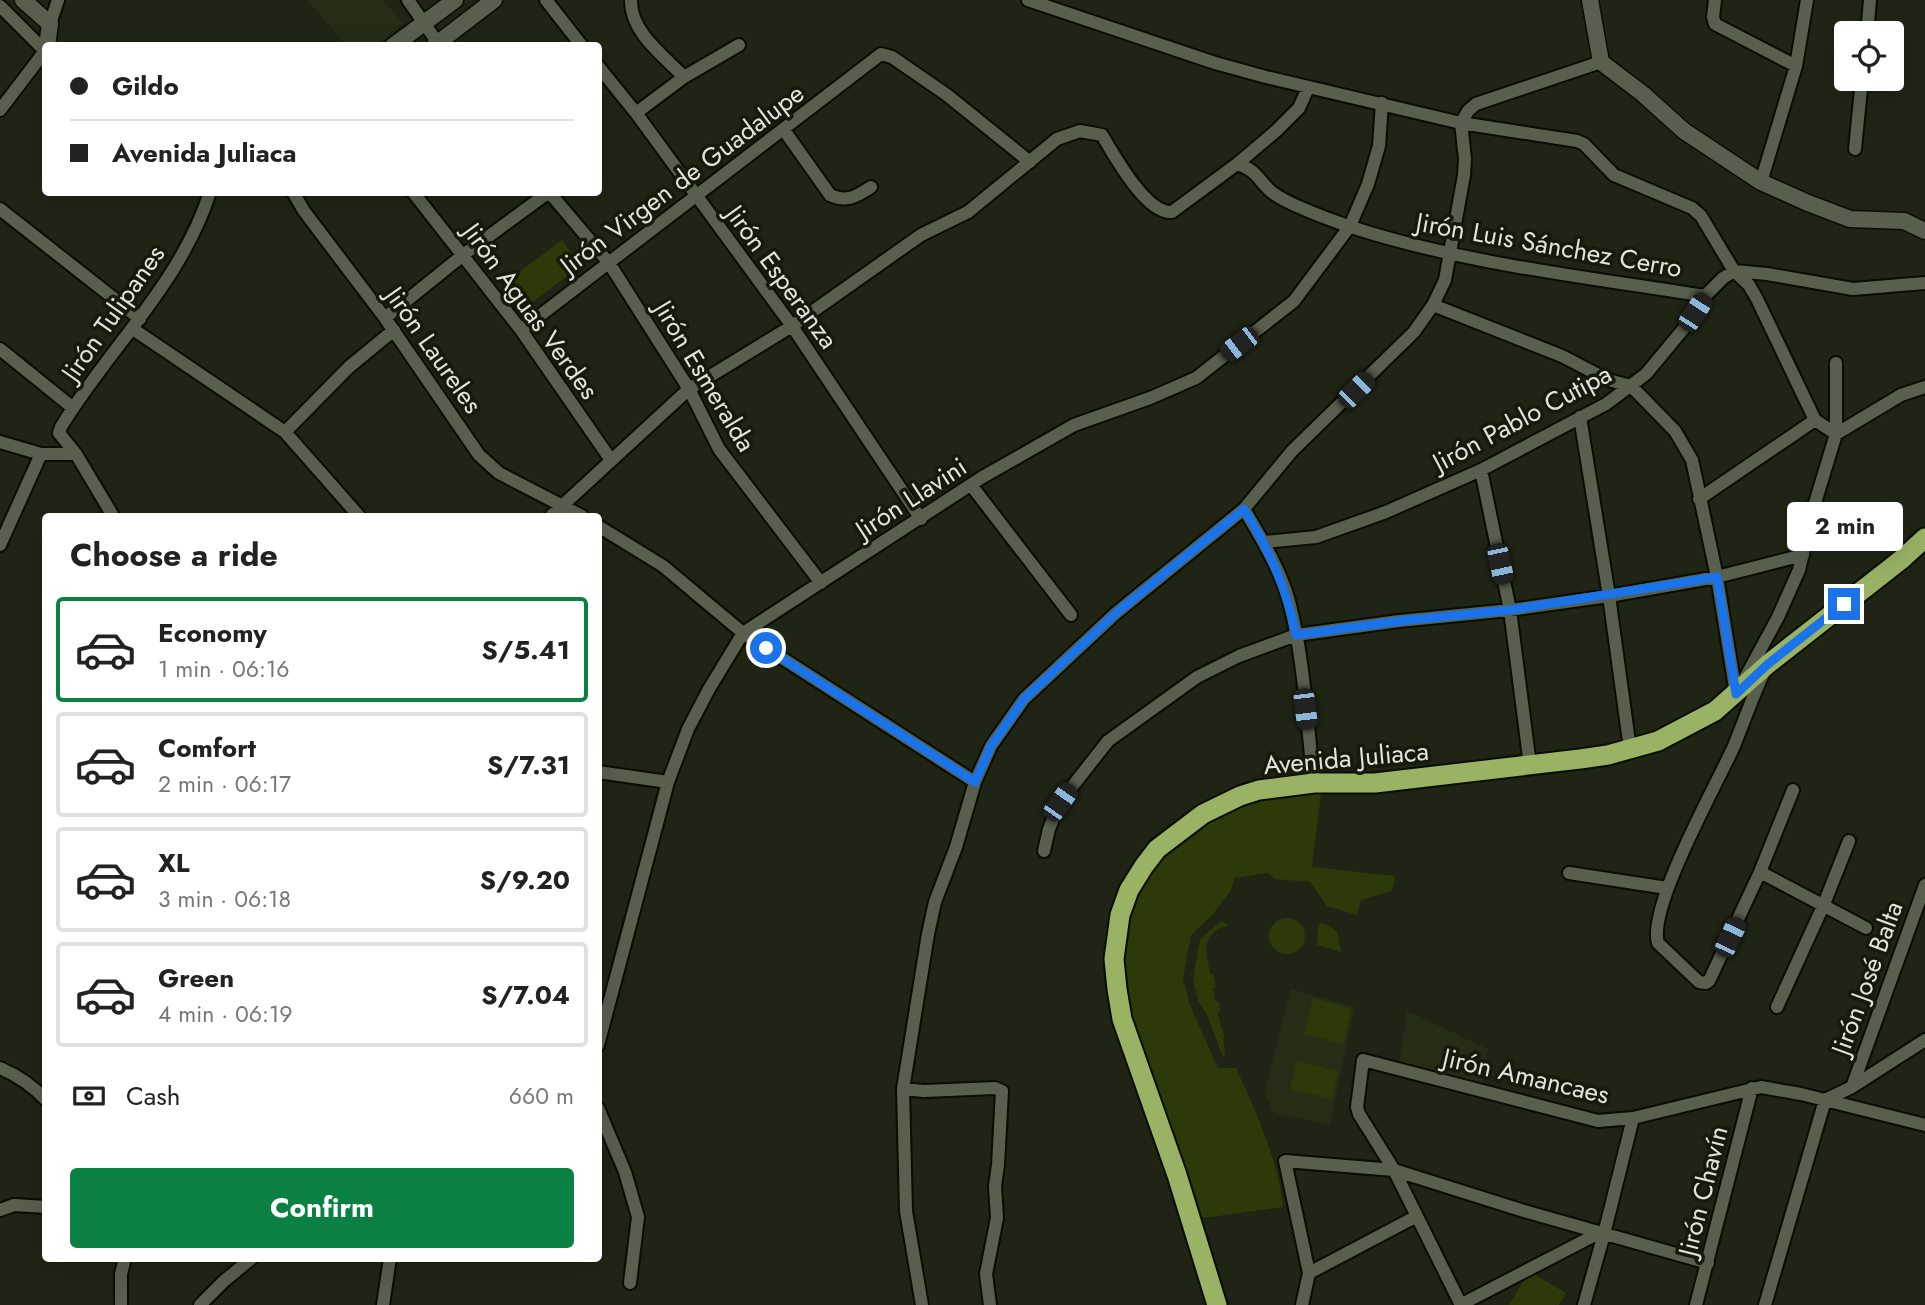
<!DOCTYPE html>
<html lang="en">
<head>
<meta charset="utf-8">
<style>
	body { margin:0; font-family:Jost,sans-serif; background:#f2f2f2; color:#222; height:100vh; display:flex; flex-direction:column; font-size:26px; white-space:nowrap }
	* { box-sizing:border-box; margin:0 }
	p { font-size:23px; color:#767676 }
	.icon { flex:none; width:38px; height:38px; fill:none; stroke:currentColor; stroke-width:2; stroke-linecap:round; stroke-linejoin:round }
	.map { position:relative; flex:1; overflow:hidden }
	.drawer { position:absolute; left:42px; top:513px; width:560px; height:749px; display:flex; flex-direction:column; background:#fff; border-radius:7px; box-shadow:0 7px 28px #0002 }
	.drawer>* { flex:none }
	.guide { position:absolute; left:42px; top:42px; width:560px; height:154px; border-radius:7px; box-shadow:0 7px 28px #0002; display:grid; align-content:center; height:154px; padding:0 28px; background:#fff }
	.buttons { position:absolute; left:1834px; top:21px; display:grid; gap:14px }
	.buttons a { display:grid; place-items:center; width:70px; height:70px; border-radius:7px; background:#fff; box-shadow:0 7px 28px #0002; font-size:35px }
	.end { position:absolute; width:32px; height:32px; margin:-16px; border:9px solid #1a73e8; background:#fff; box-shadow:0 0 0 4px #fff }
	.from { border-radius:50% }
	.bubble { position:absolute; height:49px; border-radius:7px; background:#fff; box-shadow:0 7px 28px #0002; font-size:23px; font-weight:700; line-height:49px; text-align:center }
	.car { position:absolute; width:21px; height:42px; margin:-21px -10px; border-radius:9px; box-shadow:0 0 5px 2px #0007; background:linear-gradient(#222 24%,#8ab4d8 0 40%,#222 0 76%,#8ab4d8 0 86%,#222 0) }
	.guide b { display:flex; align-items:center; gap:24px; height:66px; font-size:26px }
	.guide b+b { border-top:2px solid #e0e0e0 }
	.guide i { width:18px; height:18px; background:#222 }
	ul { padding:0; list-style:none }
	li { display:flex; align-items:center; gap:21px; height:105px; margin:0 14px 10px; padding:0 14px; border:4px solid #e0e0e0; border-radius:7px }
	li div { flex:1 }
	li b { display:block; font-size:26px }
	li em { font-style:normal; font-weight:700 }
	li.current { border-color:#0b8043 }
	li>.icon { width:63px; height:63px; stroke-width:1.5 }
	h2 { padding:0 28px; font-size:32px; line-height:84px }
	.pay { display:flex; align-items:center; gap:18px; height:77px; padding:0 28px; font-size:26px }
	.pay p { margin-inline-start:auto }
	.button { display:flex; gap:14px; margin-top:auto; padding:14px 28px }
	.button a { flex:1; height:80px; border-radius:7px; background:#0b8043; color:#fff; font-size:28px; font-weight:700; line-height:80px; text-align:center }
	.map>svg:first-child { display:block }
</style>
</head>
<body>
<div class="map">
<svg width="1925" height="1305" viewBox="0 0 1925 1305">
	<rect width="100%" height="100%" fill="#1f2414"/>
	<path fill="#262d17" d="M307,0H383L403,23L376,45H346Z
		M1291,989L1354,1007L1330,1125L1278,1114L1272,1110L1266,1097L1265,1090Z
		M1407,1011L1488,1049L1482,1084L1399,1063Z"/>
	<path fill="#2c3908" d="M562,240L581,266L530,304L510,279Z
		M1322,786L1312,867L1395,876L1392,891L1361,900L1357,915L1327,906L1310,882L1275,879L1268,873L1234,878L1231,890L1213,914L1191,935L1183,979L1190,1005L1218,1068H1236C1254,1106 1280,1165 1283,1207L1189,1220L1124,994L1121,970L1124,939L1134,905L1150,873L1170,847L1237,802Z
		M1269 936a18 18 0 1 1 36 0a18 18 0 1 1-36 0Z
		M1221,921L1229,925C1200,933 1205,953 1211,975H1214L1216,988H1213L1215,1001L1219,1002L1220,1011L1217,1012L1225,1039H1223L1225,1056L1223,1057L1207,1015L1198,1001L1193,979L1200,939Z
		M1321,923C1340,929 1338,933 1341,952L1317,945L1318,926Z
		M1313,998L1351,1009L1344,1044L1304,1034Z
		M1297,1061L1338,1071L1332,1099L1290,1089Z
		M1529,1271L1566,1293L1559,1305H1509Z"/>
	<g fill="none" stroke-linecap="round" stroke-linejoin="round">
		<defs>
			<path id="minor" d="M408,0L440,46
				M546,0L582,46
				M631,0C630,32 664,56 684,77
				M1028,0L1215,63L1266,77L1461,123L1577,141L1584,144L1614,175L1692,208L1701,216L1734,271L1749,285L1757,299L1815,420L1836,434L1901,395L1925,387
				M1715,0L1713,17L1715,24L1796,66
				M0,6L45,51L0,110
				M50,24L58,0
				M1867,33L1870,0
				M598,66L636,113L792,326L921,519
				M636,113L684,77L739,45
				M1461,123L1468,111L1476,104L1601,62
				M784,130L830,195C847,203 857,196 871,187
				M1855,149L1862,79
				M1237,164C1258,170 1258,181 1273,193C1289,205 1331,220 1351,227C1465,264 1587,277 1705,296
				M1761,182L1796,66L1807,0
				M293,192L304,211L385,318L479,455L499,473L582,516
				M413,192L521,330L611,460
				M549,192L609,263L689,389L719,449L821,583
				M0,209L140,319
				M1433,305L1562,356L1608,380L1631,386L1675,431L1692,460L1717,577L1736,694
				M385,318L463,255L549,192
				M133,329L285,432L359,516
				M521,330L881,54L892,57L947,95L1030,162
				M0,349L73,408
				M1580,417L1609,596L1630,749
				M285,432L349,367L394,330
				M0,442L41,454H76
				M1481,470L1510,610L1530,765
				M971,485L1071,615
				M1699,499L1815,420
				M1244,509C1261,538 1280,569 1289,601C1304,657 1307,725 1314,783
				M113,516L76,454L59,433L61,427C109,348 181,283 210,192
				M551,516L689,389L792,326L921,235L968,212L1057,139L1080,131L1102,135C1114,155 1146,214 1172,212L1237,164L1276,131L1299,108L1308,88
				M598,526L663,566L743,633L975,782
				M1264,542L1316,537L1386,512L1481,470L1606,404L1646,374L1685,327L1705,296L1723,278L1734,271L1767,274L1853,289L1925,283
				M0,545L41,454
				M1764,672C1753,696 1744,721 1734,746C1717,784 1647,908 1658,943L1699,982L1706,983L1709,981L1760,872L1793,790
				M1745,678L1778,617L1799,570L1815,503L1836,434V363
				M598,772L668,782
				M1044,851L1049,829L1060,802L1108,741L1197,677L1239,656L1296,635L1399,621L1510,610L1609,596L1717,577L1803,555
				M1760,872L1866,928
				M1569,873L1667,888
				M1777,1007L1824,904L1849,841
				M598,1045L668,782L688,729L709,689L743,633L981,478L1074,425L1150,398L1196,378L1294,301L1350,226L1368,184L1379,146L1382,103
				M0,1068C19,1076 32,1085 46,1100
				M1852,1087L1925,885
				M903,1089L924,1091L995,1088L1002,1091L998,1165L995,1186L997,1218L986,1274L990,1305
				M598,1108L625,1172L638,1217L630,1283
				M0,1210L14,1205L46,1207
				M1309,1273L1417,1216
				M121,1305V1274L125,1258
				M200,1305L224,1281L252,1258
				M383,1305L390,1258
				M922,1305L906,1211L903,1089L928,934L935,902L956,847L975,782L991,746L1024,699L1116,613L1244,509L1292,451L1414,332L1433,305L1445,280L1464,175L1465,159L1461,123
				M1302,1305L1309,1273L1285,1161L1394,1170L1524,1211L1708,1263
				M1460,1305L1599,1233
				M1461,1305L1394,1170L1359,1114L1357,1107L1363,1060L1598,1121L1633,1118L1761,1087L1801,1094L1925,1125
				M1584,1305L1604,1234L1633,1118
				M1696,1305L1752,1088
				M1765,1305L1825,1100L1852,1087L1925,1040"/>
			<path id="tertiary" d="M23,0L50,24L47,46
				M1590,0L1601,62L1643,94L1684,131L1761,182L1808,203L1850,219L1904,221L1925,231
				M393,46L455,0
				M434,46L494,0"/>
			<path id="trunk" d="M1217,1305L1177,1175L1122,1019L1117,989L1114,959L1120,915L1129,890L1144,866L1157,849L1203,814L1240,796L1259,790L1314,783H1375L1580,759L1608,755L1658,741L1715,711L1768,664L1902,559L1925,538"/>
		</defs>
		<use href="#minor" stroke="#090d02" stroke-width="16"/>
		<use href="#tertiary" stroke="#090d02" stroke-width="19"/>
		<use href="#trunk" stroke="#090d02" stroke-width="23"/>
		<use href="#minor" stroke="#595f4d" stroke-width="12"/>
		<use href="#tertiary" stroke="#595f4d" stroke-width="16"/>
		<use href="#trunk" stroke="#99b264" stroke-width="19"/>
	</g>
	<g fill="none" stroke-linecap="round" stroke-linejoin="round">
		<path stroke="#1a73e8" stroke-width="9" d="M766,648L975,782L991,746L1024,699L1116,613L1244,509C1270,552 1286,586 1296,635L1399,621L1510,610L1717,577L1736,694L1768,664L1844,604"/>
	</g>
	<g text-anchor="middle" dominant-baseline="central" stroke-width="7" stroke-linejoin="round" paint-order="stroke">
		<g font-size="26" fill="#e1e4da" stroke="#151a0b">
			<text transform="translate(682 179) rotate(-37)">Jirón Virgen de Guadalupe</text>
			<text transform="translate(1549 245) rotate(10)">Jirón Luis Sánchez Cerro</text>
			<text transform="translate(782 277) rotate(54)">Jirón Esperanza</text>
			<text transform="translate(531 311) rotate(54)">Jirón Aguas Verdes</text>
			<text transform="translate(113 313) rotate(-55)">Jirón Tulipanes</text>
			<text transform="translate(434 350) rotate(55)">Jirón Laureles</text>
			<text transform="translate(705 376) rotate(59)">Jirón Esmeralda</text>
			<text transform="translate(1522 418) rotate(-28)">Jirón Pablo Cutipa</text>
			<text transform="translate(911 498) rotate(-33)">Jirón Llavini</text>
			<text transform="translate(1346 758) rotate(-5)">Avenida Juliaca</text>
			<text transform="translate(1867 978) rotate(-70)">Jirón José Balta</text>
			<text transform="translate(1526 1076) rotate(13)">Jirón Amancaes</text>
			<text transform="translate(1703 1191) rotate(-76)">Jirón Chavín</text>
		</g>
	</g>
</svg>
<div class="buttons">
<a><svg class="icon" aria-label="locate" viewBox="0 0 24 24"><circle cx="12" cy="12" r="6"/><path d="M12 2v4M12 18v4M2 12h4M18 12h4"/></svg></a>
</div>
<i class="end from" style="left:766px;top:648px"></i>
<i class="end" style="left:1844px;top:604px"></i>
<div class="bubble" style="left:1787px;top:502px;width:116px">2 min</div>
<i class="car" style="left:1695px;top:312px;rotate:33deg"></i>
<i class="car" style="left:1239px;top:344px;rotate:233deg"></i>
<i class="car" style="left:1356px;top:390px;rotate:45deg"></i>
<i class="car" style="left:1500px;top:564px;rotate:168deg"></i>
<i class="car" style="left:1305px;top:709px;rotate:173deg"></i>
<i class="car" style="left:1060px;top:802px;rotate:35deg"></i>
<i class="car" style="left:1730px;top:937px;rotate:25deg"></i>
<div class="guide">
<b><i class="from"></i>Gildo</b>
<b><i></i>Avenida Juliaca</b>
</div>
<section class="drawer">
<h2>Choose a ride</h2>
<ul>
<li class="current"><svg class="icon" aria-label="car" viewBox="0 0 24 24"><path d="M5 17H2v-5l4-1 3-4h7l3 4 3 1v5h-3M9 17h6M6 11h13"/><circle cx="7" cy="17" r="2"/><circle cx="17" cy="17" r="2"/></svg><div><b>Economy</b><p>1 min · 06:16</p></div><em>S/5.41</em></li>
<li><svg class="icon" aria-label="car" viewBox="0 0 24 24"><path d="M5 17H2v-5l4-1 3-4h7l3 4 3 1v5h-3M9 17h6M6 11h13"/><circle cx="7" cy="17" r="2"/><circle cx="17" cy="17" r="2"/></svg><div><b>Comfort</b><p>2 min · 06:17</p></div><em>S/7.31</em></li>
<li><svg class="icon" aria-label="car" viewBox="0 0 24 24"><path d="M5 17H2v-5l4-1 3-4h7l3 4 3 1v5h-3M9 17h6M6 11h13"/><circle cx="7" cy="17" r="2"/><circle cx="17" cy="17" r="2"/></svg><div><b>XL</b><p>3 min · 06:18</p></div><em>S/9.20</em></li>
<li><svg class="icon" aria-label="car" viewBox="0 0 24 24"><path d="M5 17H2v-5l4-1 3-4h7l3 4 3 1v5h-3M9 17h6M6 11h13"/><circle cx="7" cy="17" r="2"/><circle cx="17" cy="17" r="2"/></svg><div><b>Green</b><p>4 min · 06:19</p></div><em>S/7.04</em></li>
</ul>
<div class="pay"><svg class="icon" aria-label="cash" viewBox="0 0 24 24"><path d="M3 7h18v10H3z"/><circle cx="12" cy="12" r="2"/></svg>Cash<p>660 m</p></div>
<div class="button"><a>Confirm</a></div>
</section>
</div>
</body>
</html>
